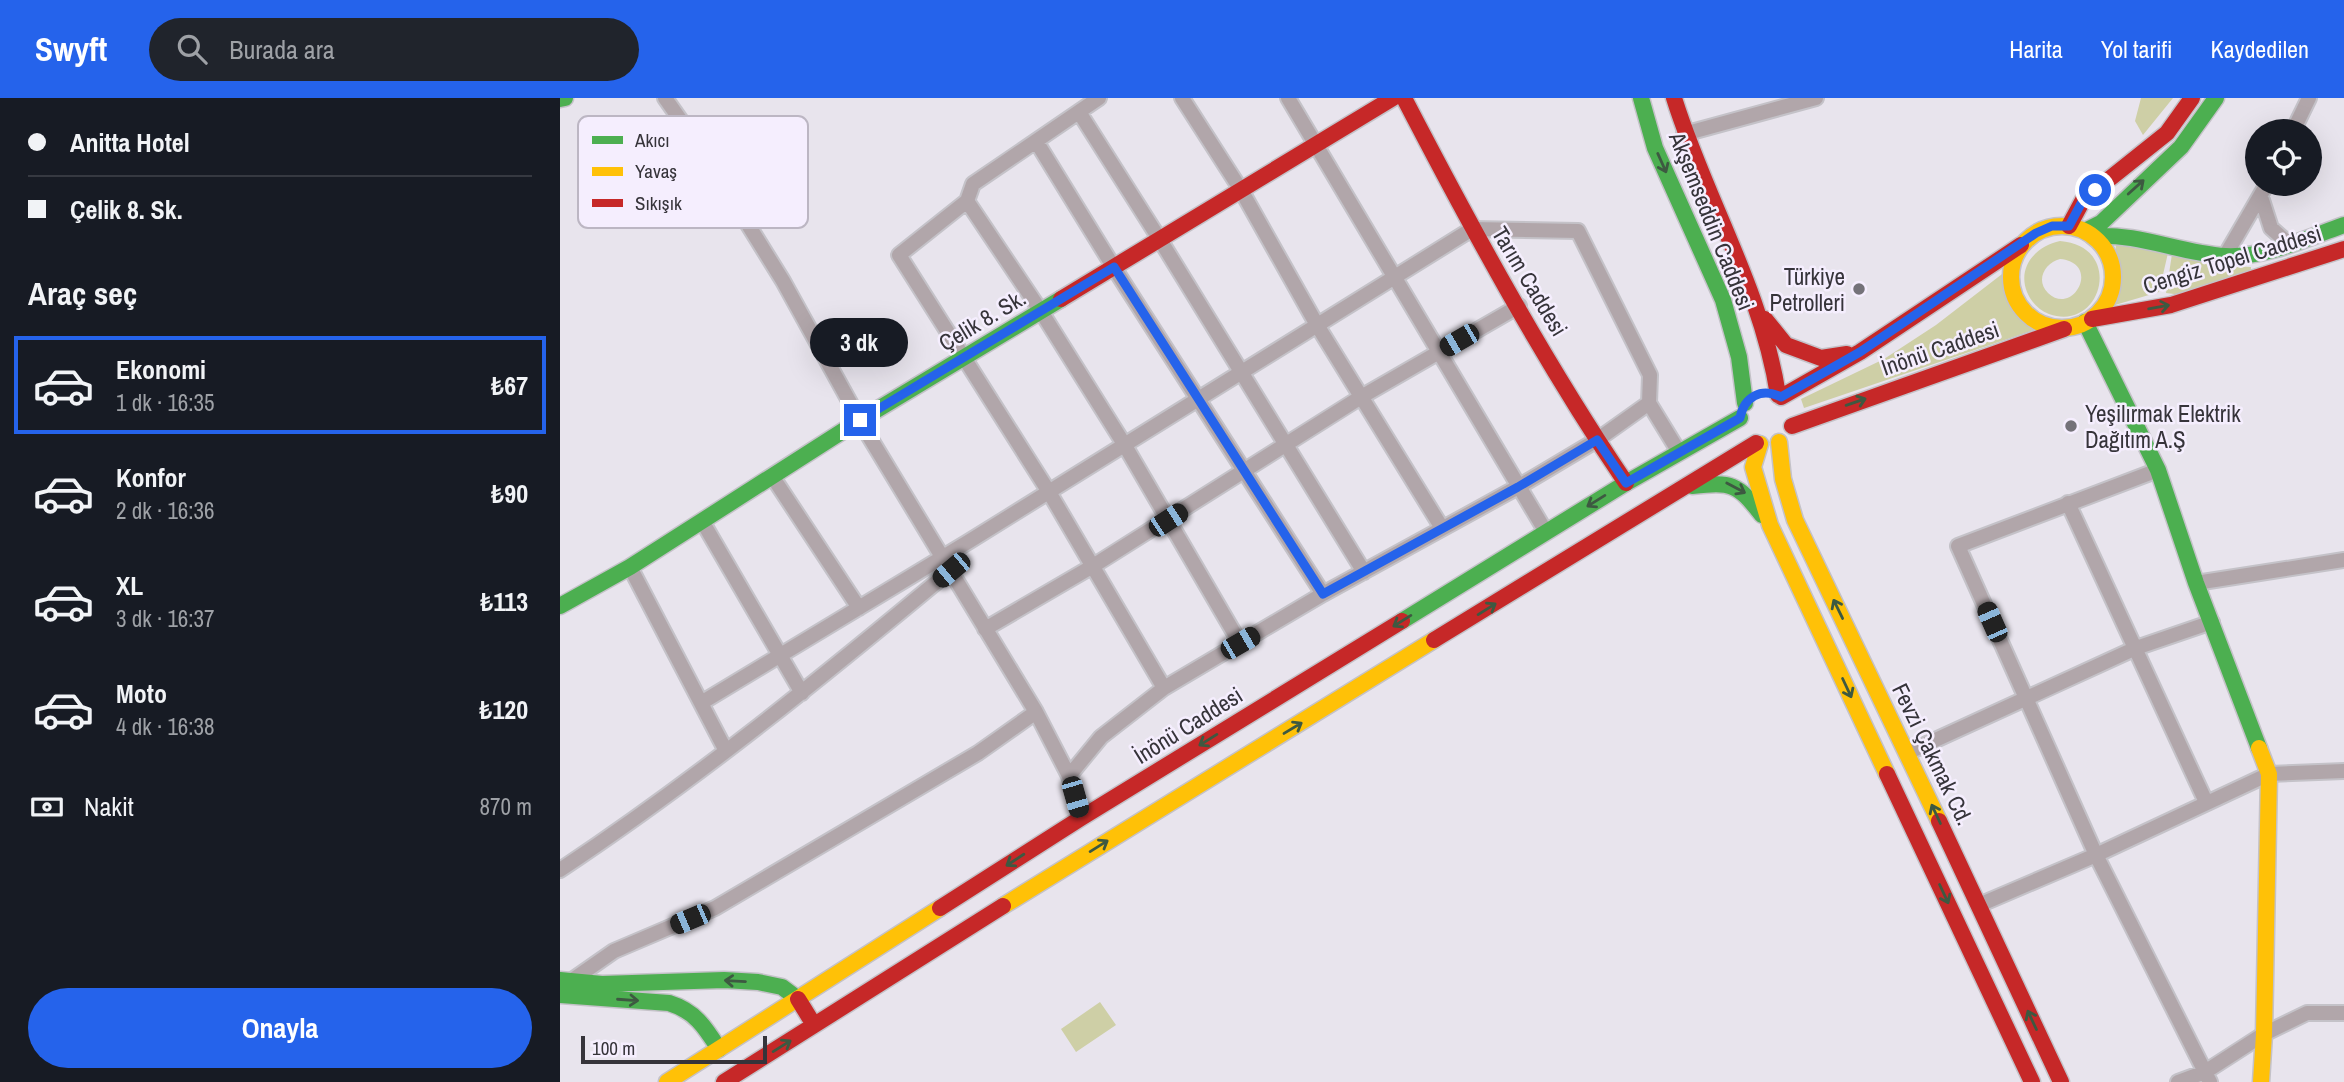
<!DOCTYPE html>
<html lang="tr">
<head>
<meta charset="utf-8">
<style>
	body { margin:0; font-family:"Archivo Narrow",sans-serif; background:#20242c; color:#f1f3f6; height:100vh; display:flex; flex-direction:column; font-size:26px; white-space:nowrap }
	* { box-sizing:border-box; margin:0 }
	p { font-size:23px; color:#9ea1a6 }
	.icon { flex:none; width:38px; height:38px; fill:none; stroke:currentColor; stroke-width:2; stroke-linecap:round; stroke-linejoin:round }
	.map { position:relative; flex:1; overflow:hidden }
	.side { display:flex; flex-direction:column; background:#171b24; width:560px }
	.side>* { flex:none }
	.banner { display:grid; align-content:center; height:154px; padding:0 28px; background:#171b24 }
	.controls { position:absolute; left:1685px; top:21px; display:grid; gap:14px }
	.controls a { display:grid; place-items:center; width:77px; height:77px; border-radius:50%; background:#171b24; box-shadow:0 7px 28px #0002; font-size:35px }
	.scale { position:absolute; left:21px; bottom:18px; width:186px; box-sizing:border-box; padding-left:7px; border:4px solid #36343a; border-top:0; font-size:19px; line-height:24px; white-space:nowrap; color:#36343a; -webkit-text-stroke:5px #f5eefe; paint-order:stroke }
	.end { position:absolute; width:32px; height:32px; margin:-16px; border:9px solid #2563eb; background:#fff; box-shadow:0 0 0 4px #fff }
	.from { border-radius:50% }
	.bubble { position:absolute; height:49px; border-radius:24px; background:#171b24; box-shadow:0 7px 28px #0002; font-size:23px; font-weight:800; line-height:49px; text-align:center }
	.car { position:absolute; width:21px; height:42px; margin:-21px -10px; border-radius:9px; box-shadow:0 0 5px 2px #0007; background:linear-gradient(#222 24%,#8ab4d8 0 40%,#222 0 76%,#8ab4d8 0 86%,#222 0) }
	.banner b { display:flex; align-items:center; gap:24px; height:66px; font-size:26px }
	.banner b+b { border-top:2px solid #363941 }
	.banner i { width:18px; height:18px; background:#f1f3f6 }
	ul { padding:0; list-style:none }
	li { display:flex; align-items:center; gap:21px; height:98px; margin:0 14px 10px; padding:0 14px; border:4px solid transparent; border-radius:0px }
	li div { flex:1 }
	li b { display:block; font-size:26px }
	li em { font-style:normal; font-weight:800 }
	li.selected { border-color:#2563eb }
	li>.icon { width:63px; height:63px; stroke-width:1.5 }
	h2 { padding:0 28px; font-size:32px; line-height:84px }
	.pay { display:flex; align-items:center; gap:18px; height:77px; padding:0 28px; font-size:26px }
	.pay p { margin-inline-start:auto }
	.action { display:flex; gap:14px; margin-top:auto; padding:14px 28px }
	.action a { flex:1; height:80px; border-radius:42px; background:#2563eb; color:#fff; font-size:28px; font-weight:800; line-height:80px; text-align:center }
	header { display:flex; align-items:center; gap:42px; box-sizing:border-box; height:98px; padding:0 35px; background:#2563eb; color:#fff }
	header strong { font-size:33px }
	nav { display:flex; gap:38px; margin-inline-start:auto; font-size:24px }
	.search { width:490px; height:63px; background:#20242c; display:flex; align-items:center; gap:18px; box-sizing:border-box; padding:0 24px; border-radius:38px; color:#9ea1a6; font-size:26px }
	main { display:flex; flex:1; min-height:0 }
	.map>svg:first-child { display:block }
</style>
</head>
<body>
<header>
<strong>Swyft</strong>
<div class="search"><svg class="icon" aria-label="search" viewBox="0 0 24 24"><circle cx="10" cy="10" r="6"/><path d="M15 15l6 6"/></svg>Burada ara</div>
<nav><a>Harita</a><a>Yol tarifi</a><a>Kaydedilen</a></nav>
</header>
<main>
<section class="side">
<div class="banner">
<b><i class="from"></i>Anitta Hotel</b>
<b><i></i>Çelik 8. Sk.</b>
</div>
<h2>Araç seç</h2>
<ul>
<li class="selected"><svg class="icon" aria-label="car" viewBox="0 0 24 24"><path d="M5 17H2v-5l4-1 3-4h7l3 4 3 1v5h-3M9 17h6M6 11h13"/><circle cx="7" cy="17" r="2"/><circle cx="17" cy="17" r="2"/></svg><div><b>Ekonomi</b><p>1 dk · 16:35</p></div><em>₺67</em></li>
<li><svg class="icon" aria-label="car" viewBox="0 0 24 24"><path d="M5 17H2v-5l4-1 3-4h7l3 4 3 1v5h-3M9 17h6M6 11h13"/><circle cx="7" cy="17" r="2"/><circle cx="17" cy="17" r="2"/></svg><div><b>Konfor</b><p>2 dk · 16:36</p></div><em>₺90</em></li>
<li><svg class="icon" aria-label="car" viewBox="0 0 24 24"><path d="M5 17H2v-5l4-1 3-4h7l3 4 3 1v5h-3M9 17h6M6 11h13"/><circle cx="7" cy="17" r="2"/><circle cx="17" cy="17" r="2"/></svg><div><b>XL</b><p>3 dk · 16:37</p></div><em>₺113</em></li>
<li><svg class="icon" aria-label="car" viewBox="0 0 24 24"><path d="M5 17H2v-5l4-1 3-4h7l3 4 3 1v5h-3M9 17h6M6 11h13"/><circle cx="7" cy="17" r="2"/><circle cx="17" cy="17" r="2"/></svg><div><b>Moto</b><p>4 dk · 16:38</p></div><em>₺120</em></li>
</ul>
<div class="pay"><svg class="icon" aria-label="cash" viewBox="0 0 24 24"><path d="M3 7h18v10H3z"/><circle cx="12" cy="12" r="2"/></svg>Nakit<p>870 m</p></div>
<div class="action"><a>Onayla</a></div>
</section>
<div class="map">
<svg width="1784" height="984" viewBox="0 0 1784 984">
	<rect width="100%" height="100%" fill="#e8e4ed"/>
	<path fill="#cecfa6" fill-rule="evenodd" d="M1581,0H1613L1583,37L1575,23Z
		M1500,143C1565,148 1542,235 1489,216C1479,212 1471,204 1467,194C1457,169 1476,148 1500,143ZM1500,161C1542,165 1513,219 1488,195C1475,182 1485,165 1500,161Z
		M1556,144L1608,155L1599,194L1555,207L1558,182L1555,164Z
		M1612,156L1660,168L1691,169V174L1622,197L1606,195Z
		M1446,173C1450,198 1456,214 1474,232L1244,310L1241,301L1324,261L1376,227Z
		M540,904L556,927L516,954L501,931Z"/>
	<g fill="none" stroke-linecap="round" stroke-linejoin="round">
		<defs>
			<path id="street" d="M105,0L143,54L223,183L304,330L476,614L509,678L521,720
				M539,0L413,86L407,103L339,157L489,394L604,590
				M622,0L681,92L757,227L882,430
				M728,0L986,434
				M519,14L602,145L804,474
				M1733,33L1749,0
				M1124,36L1256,0
				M476,43L556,173L763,496
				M1701,99L1711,130L1729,146
				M407,103L482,215L564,346L680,545
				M1665,158L1707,86
				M1089,305L1119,354
				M1598,372L1398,448L1536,757L1650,984
				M212,378L299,510
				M1508,405L1646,704
				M142,423L242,595
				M70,469L166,653
				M1636,485L1784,462
				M425,531L533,468L801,299L959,208
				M141,605L408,444L912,131L1018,133L1090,277L1089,305L1037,342L958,389L763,496L604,590L541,639L509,678
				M1347,655L1576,550L1652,524
				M0,772C137,681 265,577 391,472
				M1419,807L1536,757L1709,676L1784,673
				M11,883L54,853L155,810L418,655L476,614
				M1618,984L1645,974L1704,936L1747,915H1784"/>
			<path id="fast" d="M1081,0L1095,50L1163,202L1179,259L1185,305
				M0,1L5,0
				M1525,133L1541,125L1621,49L1656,0
				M1533,138C1579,135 1620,155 1665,158C1706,160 1747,140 1784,127
				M1525,224L1598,372L1636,485L1699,650
				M1132,388C1172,384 1177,385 1202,417
				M0,508L70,469L300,322L501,201
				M842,523L1066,385L1180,320
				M0,882L42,886L164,882L198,884L222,889L238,901
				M0,897L109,905C135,913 145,929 159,951"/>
			<path id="slow" d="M1451 179a51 51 0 1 1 102 0a51 51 0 1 1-102 0Z
				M1219,344L1223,381L1235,422L1379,723
				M1200,346L1193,369L1210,427L1327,676
				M1699,650L1709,676L1704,936L1701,984
				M443,808L874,542
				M107,984L380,810"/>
			<path id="jam" d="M844,0C912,131 983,262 1066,385
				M1114,0C1145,100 1202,192 1218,297
				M1509,128L1523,102L1607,35L1632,0
				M501,201L833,0
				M1205,221L1226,247L1261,260L1287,256
				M1532,221L1611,207L1784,151
				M1221,299L1300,254L1461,147
				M1232,328L1504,231
				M874,542L1196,345
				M1327,676L1472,984
				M1379,723L1501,984
				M380,810L521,720L842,523
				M238,901L254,927
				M164,984L443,808"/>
		</defs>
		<use href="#street" stroke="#c4c2c8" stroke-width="18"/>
		<use href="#fast" stroke="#c4c2c8" stroke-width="19"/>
		<use href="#slow" stroke="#c4c2c8" stroke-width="19"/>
		<use href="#jam" stroke="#c4c2c8" stroke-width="19"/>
		<use href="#street" stroke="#b1a6aa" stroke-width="14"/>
		<use href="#fast" stroke="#4caf50" stroke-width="16"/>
		<use href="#slow" stroke="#ffc107" stroke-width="16"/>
		<use href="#jam" stroke="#c62828" stroke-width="16"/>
	</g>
	<defs><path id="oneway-shaft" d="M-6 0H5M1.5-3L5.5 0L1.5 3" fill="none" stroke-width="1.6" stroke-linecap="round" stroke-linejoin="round" transform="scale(1.75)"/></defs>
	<g stroke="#3d5941">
		<use href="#oneway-shaft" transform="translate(1102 65) rotate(66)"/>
		<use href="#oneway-shaft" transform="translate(1576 89) rotate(-42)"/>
		<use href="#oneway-shaft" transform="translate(1599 209) rotate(-10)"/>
		<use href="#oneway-shaft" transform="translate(1296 304) rotate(-19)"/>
		<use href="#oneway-shaft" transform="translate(1176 390) rotate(28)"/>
		<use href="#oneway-shaft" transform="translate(1036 403) rotate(148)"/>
		<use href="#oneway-shaft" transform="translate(927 511) rotate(-32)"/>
		<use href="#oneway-shaft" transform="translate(1278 511) rotate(-116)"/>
		<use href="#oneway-shaft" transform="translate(842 523) rotate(148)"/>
		<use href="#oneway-shaft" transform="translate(1287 590) rotate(65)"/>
		<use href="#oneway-shaft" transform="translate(733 630) rotate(-31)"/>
		<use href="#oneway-shaft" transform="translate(648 642) rotate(148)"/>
		<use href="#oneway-shaft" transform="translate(1376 716) rotate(-115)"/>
		<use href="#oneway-shaft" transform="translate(539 748) rotate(-32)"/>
		<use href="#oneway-shaft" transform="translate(455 762) rotate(147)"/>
		<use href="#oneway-shaft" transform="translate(1384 796) rotate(65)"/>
		<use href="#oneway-shaft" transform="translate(175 883) rotate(-177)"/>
		<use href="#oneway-shaft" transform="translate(68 902) rotate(4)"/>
		<use href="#oneway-shaft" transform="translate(1472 922) rotate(-115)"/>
		<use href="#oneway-shaft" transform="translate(222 948) rotate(-32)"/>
	</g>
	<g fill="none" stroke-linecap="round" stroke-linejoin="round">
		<path stroke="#2563eb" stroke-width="9" d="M300,322L554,169L763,496L958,389L1037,342L1066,385L1180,320C1184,299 1201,289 1221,299L1300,254L1476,135L1492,128H1509L1523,102L1535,92"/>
	</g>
	<g fill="#747279" stroke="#f5eefe" stroke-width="2.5">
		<circle cx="1299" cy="191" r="7"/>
		<circle cx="1511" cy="328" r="7"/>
	</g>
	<g text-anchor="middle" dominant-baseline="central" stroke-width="5" stroke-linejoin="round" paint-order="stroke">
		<g font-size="23" fill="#36343a" stroke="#f5eefe">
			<text transform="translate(1152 123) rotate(68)">Akşemseddin Caddesi</text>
			<text transform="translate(1672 161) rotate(-17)">Cengiz Topel Caddesi</text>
			<text transform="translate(970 183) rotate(59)">Tarım Caddesi</text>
			<text transform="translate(422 222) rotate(-31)">Çelik 8. Sk.</text>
			<text transform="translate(1380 250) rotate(-19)">İnönü Caddesi</text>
			<text transform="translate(628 627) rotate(-32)">İnönü Caddesi</text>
			<text transform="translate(1373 656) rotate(64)">Fevzi Çakmak Cd.</text>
		</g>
		<g font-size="23" fill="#36343a" stroke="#f5eefe" text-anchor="end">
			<text x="1285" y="178">Türkiye<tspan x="1285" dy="26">Petrolleri</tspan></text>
			<text x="1525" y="315" text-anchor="start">Yeşilırmak Elektrik<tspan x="1525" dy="26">Dağıtım A.Ş</tspan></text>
		</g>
	</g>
	<rect x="18" y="18" width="230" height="112" rx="10" fill="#f5eefe" stroke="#bcb6c3" stroke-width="2"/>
	<rect x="32" y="38" width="31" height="8" fill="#4caf50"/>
	<rect x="32" y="69" width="31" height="9" fill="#ffc107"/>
	<rect x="32" y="101" width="31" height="8" fill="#c62828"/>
	<g font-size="19" fill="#36343a">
		<text x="75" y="49">Akıcı</text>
		<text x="75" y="80">Yavaş</text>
		<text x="75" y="112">Sıkışık</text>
	</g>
</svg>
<div class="controls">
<a><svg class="icon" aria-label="locate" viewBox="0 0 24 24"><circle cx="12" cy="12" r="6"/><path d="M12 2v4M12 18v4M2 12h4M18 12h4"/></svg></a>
</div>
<div class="scale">100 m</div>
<i class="end from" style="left:1535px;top:92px"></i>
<i class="end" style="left:300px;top:322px"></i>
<div class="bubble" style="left:250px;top:220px;width:98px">3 dk</div>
<i class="car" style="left:899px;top:242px;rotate:240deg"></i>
<i class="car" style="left:608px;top:422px;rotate:57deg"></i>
<i class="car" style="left:391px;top:472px;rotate:230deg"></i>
<i class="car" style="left:1432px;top:524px;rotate:336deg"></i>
<i class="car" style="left:680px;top:545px;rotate:60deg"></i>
<i class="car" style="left:515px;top:699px;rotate:164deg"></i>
<i class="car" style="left:130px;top:821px;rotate:247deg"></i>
</div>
</main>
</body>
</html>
